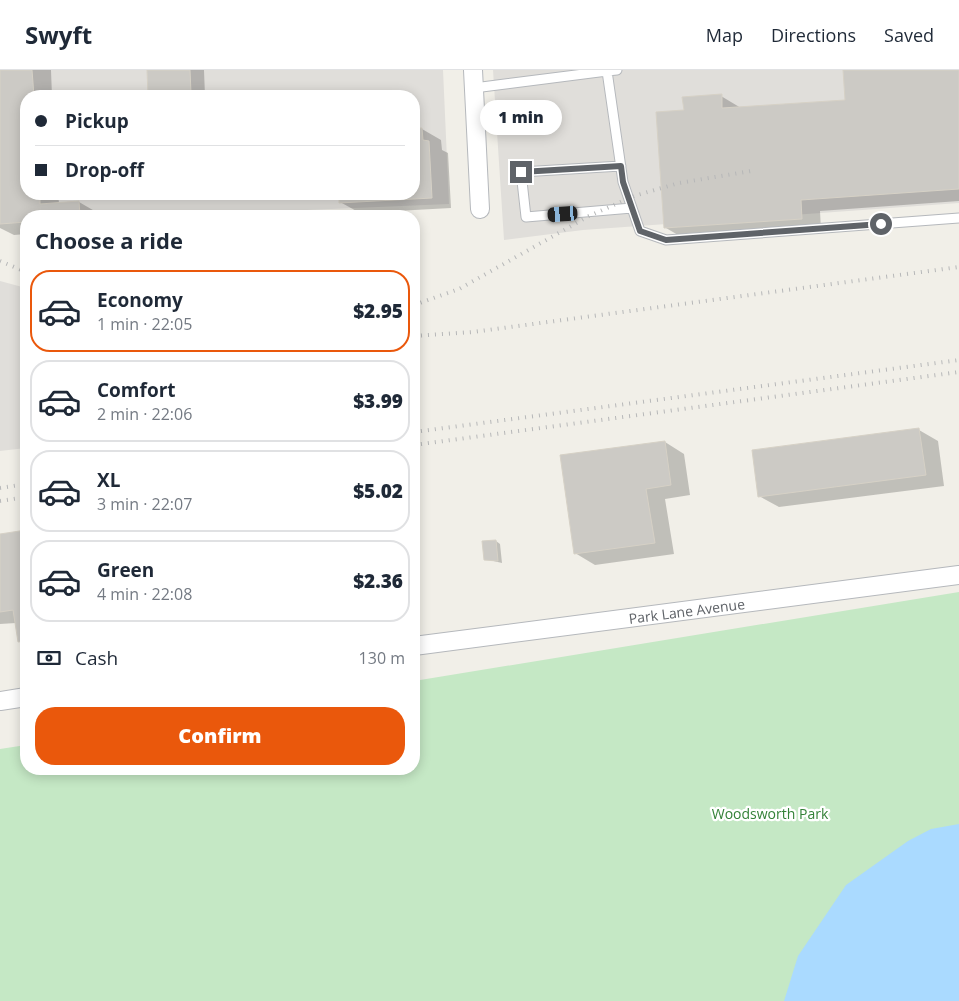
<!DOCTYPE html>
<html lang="en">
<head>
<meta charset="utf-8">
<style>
	body { margin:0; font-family:"Open Sans",sans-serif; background:#f6f6f7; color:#1f2937; height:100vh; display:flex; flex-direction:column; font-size:19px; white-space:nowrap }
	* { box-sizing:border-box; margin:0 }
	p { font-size:16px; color:#747a83 }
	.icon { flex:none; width:28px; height:28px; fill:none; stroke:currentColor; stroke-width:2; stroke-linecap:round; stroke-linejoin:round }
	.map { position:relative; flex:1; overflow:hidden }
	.sheet { position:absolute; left:20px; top:140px; width:400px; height:565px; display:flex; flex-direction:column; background:#fff; border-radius:20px; box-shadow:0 2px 12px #0003 }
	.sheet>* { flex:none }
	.banner { position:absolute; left:20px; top:20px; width:400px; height:110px; border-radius:20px; box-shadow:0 2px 12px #0003; display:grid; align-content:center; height:110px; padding:0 15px; background:#fff }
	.end { position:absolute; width:22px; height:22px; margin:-11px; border:6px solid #5f6368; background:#fff; box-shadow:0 0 0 2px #fff }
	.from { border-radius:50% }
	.bubble { position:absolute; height:35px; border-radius:18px; background:#fff; box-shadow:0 2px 12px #0003; font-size:16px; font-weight:800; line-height:35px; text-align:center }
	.car { position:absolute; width:15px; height:30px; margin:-15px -8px; border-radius:6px; box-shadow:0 0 4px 1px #0007; background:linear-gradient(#222 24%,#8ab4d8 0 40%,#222 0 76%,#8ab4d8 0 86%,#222 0) }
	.banner b { display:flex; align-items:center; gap:18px; height:48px; font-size:19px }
	.banner b+b { border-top:1px solid #e0e1e3 }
	.banner i { width:12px; height:12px; background:#1f2937 }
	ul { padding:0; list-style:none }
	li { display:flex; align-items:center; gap:15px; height:82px; margin:0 10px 8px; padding:0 5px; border:2px solid #e0e1e3; border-radius:20px }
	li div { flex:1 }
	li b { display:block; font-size:19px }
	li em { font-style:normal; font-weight:800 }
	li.active { border-color:#ea580c }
	li>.icon { width:45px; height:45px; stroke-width:1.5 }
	h2 { padding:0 15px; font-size:22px; line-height:60px }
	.pay { display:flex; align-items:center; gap:12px; height:55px; padding:0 15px; font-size:19px }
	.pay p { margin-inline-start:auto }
	.cta { display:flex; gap:10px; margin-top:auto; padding:10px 15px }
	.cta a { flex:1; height:58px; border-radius:20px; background:#ea580c; color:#fff; font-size:20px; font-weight:800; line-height:58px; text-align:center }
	header { display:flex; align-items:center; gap:30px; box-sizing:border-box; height:70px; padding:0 25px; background:#fff; border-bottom:1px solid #e0e1e3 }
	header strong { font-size:24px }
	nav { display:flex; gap:28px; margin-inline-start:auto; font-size:18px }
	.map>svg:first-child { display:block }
</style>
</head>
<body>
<header>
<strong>Swyft</strong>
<nav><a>Map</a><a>Directions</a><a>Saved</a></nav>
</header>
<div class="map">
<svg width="959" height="931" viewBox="0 0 959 931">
	<rect width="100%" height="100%" fill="#f1efe8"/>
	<path fill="#e0deda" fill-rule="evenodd" d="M0,0H443L449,134L169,146H26V152L2,153ZM26,26H414V124H26Z
		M493,0H959V133L583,160L504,170Z
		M0,211L26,218V378L0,381Z"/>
	<path fill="#c5e8c5" d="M959,522V931H0V679L26,675V699H414V611Z"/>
	<path fill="#aadaff" d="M959,754V931H784L798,886L846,815L908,771L931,759Z"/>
	<path fill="#0003" d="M0,0H51L52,26H26V124H58L59,133L79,132L98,143V146H26V164L14,165L0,158Z
		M148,0H204L205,26H151Z
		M845,0H959V131L820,141L821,160L685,169L666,158L685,41L721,26L741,38L847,31Z
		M414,59H422L441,70L442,80L448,83L451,138L360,143L340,132V124H414Z
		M919,360L938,371L944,416L779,437L759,426Z
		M665,372L684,384L690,425L665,429L674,484L595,495L575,483Z
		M26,462V576L19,571L16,553L0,554V465Z
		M496,471L500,474L502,493L485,489Z"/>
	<path fill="#cccac5" stroke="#d6d1c6" d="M0,0H32L34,26H26V124H40V134L79,131L80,146H26V152L0,154Z
		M147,0H190L191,23L148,26Z
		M843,0H959V119L801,130L802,149L664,158L656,42L684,40L682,27L722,24V38L845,30Z
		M414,58H422L423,70L429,71L432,128L339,133V124H414Z
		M919,358L926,405L758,427L752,380Z
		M665,371L671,415L646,419L655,473L574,484L560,385Z
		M26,460V571L18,572L13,540L0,542V464Z
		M496,470L498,491L484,490L482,471Z"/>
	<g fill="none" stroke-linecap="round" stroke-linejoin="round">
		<defs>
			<path id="lane" d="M607,1L617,0
				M474,18L607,1L623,112L640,161L666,170L959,148
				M621,96L521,102L526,147L632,138"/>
			<g id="street">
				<path d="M473,0L480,139"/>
				<path id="s1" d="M414,576L959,505"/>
				<path d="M0,631L26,627"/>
			</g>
		</defs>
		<use href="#lane" stroke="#b5b8bc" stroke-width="11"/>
		<use href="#street" stroke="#b5b8bc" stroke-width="20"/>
		<use href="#lane" stroke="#fff" stroke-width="9"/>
		<use href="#street" stroke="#fff" stroke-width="18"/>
		<path stroke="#b6b7b8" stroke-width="4" stroke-dasharray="1 6" stroke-linecap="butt" d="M0,191L26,202
			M414,235L459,219L589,146L634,126L679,113L751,101
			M414,266L473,262L959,197
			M414,362L959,290
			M414,375L959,302
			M0,418L26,414
			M0,431L26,427"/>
	</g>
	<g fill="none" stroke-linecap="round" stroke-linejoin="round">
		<path stroke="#5f6368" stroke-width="6" d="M521,102L621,96L623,112L640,161L666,170L881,154"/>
	</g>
	<g text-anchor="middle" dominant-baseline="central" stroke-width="4.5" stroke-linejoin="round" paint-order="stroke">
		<g font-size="14" fill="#5f6368" stroke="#fff">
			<text stroke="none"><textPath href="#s1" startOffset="275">Park Lane Avenue</textPath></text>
		</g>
		<g font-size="14" fill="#348238" stroke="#fff">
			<text x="770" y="743">Woodsworth Park</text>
		</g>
	</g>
</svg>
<i class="end from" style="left:881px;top:154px"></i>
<i class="end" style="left:521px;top:102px"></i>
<div class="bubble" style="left:480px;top:30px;width:82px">1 min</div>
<i class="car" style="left:563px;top:144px;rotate:266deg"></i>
<div class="banner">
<b><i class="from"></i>Pickup</b>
<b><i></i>Drop-off</b>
</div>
<section class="sheet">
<h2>Choose a ride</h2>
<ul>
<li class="active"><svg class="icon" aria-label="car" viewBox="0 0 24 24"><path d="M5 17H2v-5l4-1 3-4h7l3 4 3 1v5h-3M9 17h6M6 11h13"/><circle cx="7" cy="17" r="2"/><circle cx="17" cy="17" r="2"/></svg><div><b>Economy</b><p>1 min · 22:05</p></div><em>$2.95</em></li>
<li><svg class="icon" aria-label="car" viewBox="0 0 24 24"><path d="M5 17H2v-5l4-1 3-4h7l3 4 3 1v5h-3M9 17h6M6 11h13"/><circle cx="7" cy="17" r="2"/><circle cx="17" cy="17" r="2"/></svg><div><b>Comfort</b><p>2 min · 22:06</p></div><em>$3.99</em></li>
<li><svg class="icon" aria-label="car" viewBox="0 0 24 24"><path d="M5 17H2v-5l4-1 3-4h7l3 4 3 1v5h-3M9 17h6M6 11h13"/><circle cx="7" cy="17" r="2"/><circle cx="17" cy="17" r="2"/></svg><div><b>XL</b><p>3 min · 22:07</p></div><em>$5.02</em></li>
<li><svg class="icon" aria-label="car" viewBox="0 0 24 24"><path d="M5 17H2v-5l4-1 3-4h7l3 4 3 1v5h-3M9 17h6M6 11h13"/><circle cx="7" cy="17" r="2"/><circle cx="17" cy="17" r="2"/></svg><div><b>Green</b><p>4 min · 22:08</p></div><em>$2.36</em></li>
</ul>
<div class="pay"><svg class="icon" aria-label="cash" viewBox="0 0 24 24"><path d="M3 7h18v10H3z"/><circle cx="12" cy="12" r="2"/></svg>Cash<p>130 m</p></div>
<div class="cta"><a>Confirm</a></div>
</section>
</div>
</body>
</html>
